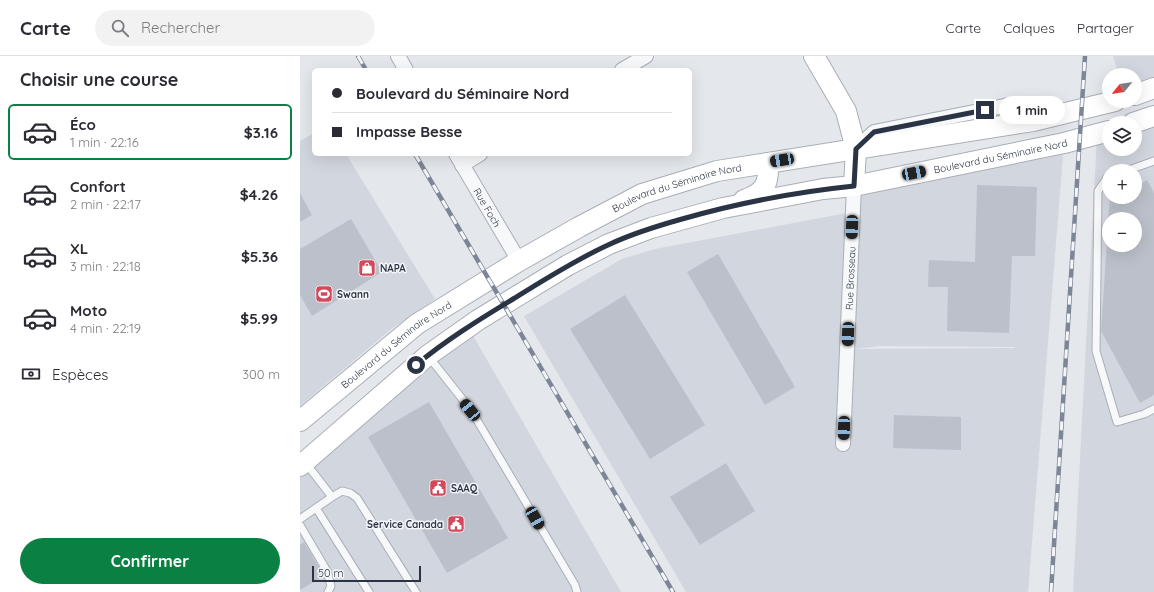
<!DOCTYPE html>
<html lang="fr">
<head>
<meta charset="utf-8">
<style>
	body { margin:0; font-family:Quicksand,sans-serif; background:#f2f2f3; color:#2b2b33; height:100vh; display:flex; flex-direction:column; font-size:15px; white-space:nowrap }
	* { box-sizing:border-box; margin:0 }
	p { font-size:13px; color:#7c7c81 }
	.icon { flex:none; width:22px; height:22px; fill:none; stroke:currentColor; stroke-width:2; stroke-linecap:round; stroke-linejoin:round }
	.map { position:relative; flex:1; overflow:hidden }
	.side { display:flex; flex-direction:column; background:#fff; width:300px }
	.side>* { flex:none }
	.banner { position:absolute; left:12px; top:12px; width:380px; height:88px; border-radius:6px; box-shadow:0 4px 16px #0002; display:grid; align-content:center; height:88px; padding:0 20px; background:#fff }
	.needle { width:26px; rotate:240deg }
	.fabs { position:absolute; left:802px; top:12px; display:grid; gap:8px }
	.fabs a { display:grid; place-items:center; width:40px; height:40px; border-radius:50%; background:#fff; box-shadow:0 4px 16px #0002; font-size:20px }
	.scale { position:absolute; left:12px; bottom:10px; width:109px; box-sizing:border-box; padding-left:4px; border:2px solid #2b3445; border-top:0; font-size:11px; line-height:14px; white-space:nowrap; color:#2b3445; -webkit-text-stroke:3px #f4f6f9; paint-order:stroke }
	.end { position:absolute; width:18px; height:18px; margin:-9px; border:5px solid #2b3445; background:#fff; box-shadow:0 0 0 2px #fff }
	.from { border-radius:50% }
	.bubble { position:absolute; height:28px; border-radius:14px; background:#fff; box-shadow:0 4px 16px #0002; font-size:13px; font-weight:800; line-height:28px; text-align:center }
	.car { position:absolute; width:12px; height:24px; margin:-12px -6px; border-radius:5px; box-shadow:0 0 3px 1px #0007; background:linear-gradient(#222 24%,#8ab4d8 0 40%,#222 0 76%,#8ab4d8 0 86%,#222 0) }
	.banner b { display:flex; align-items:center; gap:14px; height:38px; font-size:15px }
	.banner b+b { border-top:1px solid #e1e1e2 }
	.banner i { width:10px; height:10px; background:#2b2b33 }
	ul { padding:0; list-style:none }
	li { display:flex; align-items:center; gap:12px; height:56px; margin:0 8px 6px; padding:0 12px; border:2px solid transparent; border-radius:6px }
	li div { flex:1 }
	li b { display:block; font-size:15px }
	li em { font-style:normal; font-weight:800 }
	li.active { border-color:#0b8043 }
	li>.icon { width:36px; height:36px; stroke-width:1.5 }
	h2 { padding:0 20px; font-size:18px; line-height:48px }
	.pay { display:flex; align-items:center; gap:10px; height:44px; padding:0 20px; font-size:15px }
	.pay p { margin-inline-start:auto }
	.button { display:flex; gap:8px; margin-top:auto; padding:8px 20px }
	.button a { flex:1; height:46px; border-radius:24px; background:#0b8043; color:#fff; font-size:16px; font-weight:800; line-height:46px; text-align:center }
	header { display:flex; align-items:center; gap:24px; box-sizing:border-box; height:56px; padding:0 20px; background:#fff; border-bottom:1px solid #e1e1e2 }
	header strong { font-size:19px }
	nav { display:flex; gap:22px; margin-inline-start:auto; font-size:14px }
	.search { width:280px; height:36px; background:#f2f2f3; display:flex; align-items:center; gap:10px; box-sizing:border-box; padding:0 14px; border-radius:22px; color:#7c7c81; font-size:15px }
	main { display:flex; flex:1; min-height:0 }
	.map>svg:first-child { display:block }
</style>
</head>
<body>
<header>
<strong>Carte</strong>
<div class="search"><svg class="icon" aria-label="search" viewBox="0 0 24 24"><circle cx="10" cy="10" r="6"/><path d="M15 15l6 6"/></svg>Rechercher</div>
<nav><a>Carte</a><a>Calques</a><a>Partager</a></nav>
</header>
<main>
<section class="side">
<h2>Choisir une course</h2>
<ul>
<li class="active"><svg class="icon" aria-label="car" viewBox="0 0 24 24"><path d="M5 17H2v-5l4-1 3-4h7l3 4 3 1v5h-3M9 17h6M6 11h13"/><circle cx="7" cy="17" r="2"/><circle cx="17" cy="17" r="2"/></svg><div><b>Éco</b><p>1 min · 22:16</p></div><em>$3.16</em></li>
<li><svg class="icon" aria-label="car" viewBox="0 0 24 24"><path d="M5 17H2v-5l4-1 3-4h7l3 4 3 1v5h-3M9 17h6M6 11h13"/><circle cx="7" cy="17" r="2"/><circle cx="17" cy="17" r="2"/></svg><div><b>Confort</b><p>2 min · 22:17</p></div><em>$4.26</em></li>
<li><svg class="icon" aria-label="car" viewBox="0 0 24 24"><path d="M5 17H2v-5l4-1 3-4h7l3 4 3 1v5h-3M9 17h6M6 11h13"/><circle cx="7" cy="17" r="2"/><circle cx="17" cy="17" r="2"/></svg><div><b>XL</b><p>3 min · 22:18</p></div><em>$5.36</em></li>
<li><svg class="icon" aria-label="car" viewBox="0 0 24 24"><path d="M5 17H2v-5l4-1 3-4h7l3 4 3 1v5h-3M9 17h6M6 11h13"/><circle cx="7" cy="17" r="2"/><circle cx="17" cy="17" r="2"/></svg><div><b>Moto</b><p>4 min · 22:19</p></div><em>$5.99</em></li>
</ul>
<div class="pay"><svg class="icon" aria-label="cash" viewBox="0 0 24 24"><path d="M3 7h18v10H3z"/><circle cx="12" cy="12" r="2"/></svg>Espèces<p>300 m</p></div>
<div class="button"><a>Confirmer</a></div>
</section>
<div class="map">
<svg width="854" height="536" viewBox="0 0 854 536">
	<rect width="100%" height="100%" fill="#e4e7ec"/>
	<path fill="#d2d6de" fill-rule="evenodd" d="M813,0H854V32L835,39V19H819Z
		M854,60V536H773L797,79L809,75V93H835V67ZM809,115H835V141H809ZM809,163H835V189H809Z
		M14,77V98H46L135,243L90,274L0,350V85Z
		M764,87L728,536H386L224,260L322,203L355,193L552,156L554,130ZM581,290L714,291L715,292L554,293Z
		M168,271L321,536H0V410Z"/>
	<path fill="#bbc0ca" d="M847,124L854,137V339L840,347L801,275L808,171H809V189H835V163H808L810,144L816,141H835V131Z
		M677,129L737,131L735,200H712L709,277L647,275L648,231H628L629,204L675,206Z
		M0,137L12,159L0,166Z
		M51,163L82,216L12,260L0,239V193Z
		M418,198L495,331L465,349L387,216Z
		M325,239L405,369L350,403L270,273Z
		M129,346L208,482L147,517L68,381Z
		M594,359L661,361V394L593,392Z
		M426,407L455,455L400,489L370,441Z
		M4,486L24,520L0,534V489Z"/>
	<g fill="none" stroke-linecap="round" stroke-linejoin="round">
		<defs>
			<path id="lane" d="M826,115L854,105
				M809,121L807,122L798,135L796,295L817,366L844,358L854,353
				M129,301L171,354L275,529L277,536
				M5,406L32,441L42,435L50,437L57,442L116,536
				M32,441L16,452L69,536
				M0,463L16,452
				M0,469L27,515L31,530L28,536"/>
			<g id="street">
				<path d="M98,0L106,14"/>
				<path d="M322,14L346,0"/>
				<path d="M556,93L574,76L714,48"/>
				<path id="s1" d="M156,98L219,205"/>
				<path d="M162,109L180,98"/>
				<path id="s2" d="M543,388L554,130"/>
			</g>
			<g id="secondary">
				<path d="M514,0L546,55L556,93L554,130"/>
				<path d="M835,39L854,32"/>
				<path d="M833,67L854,60"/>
				<path d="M444,144C465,137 469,128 468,107"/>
				<path id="s3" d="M0,365L117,268L219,205L279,171L342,138L417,115L733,65L815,45"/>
				<path id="s4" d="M0,410L127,300L178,264L268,209L309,188L351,172L423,152L523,133L554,130L764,87L809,75"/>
			</g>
		</defs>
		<use href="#lane" stroke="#a9aeb7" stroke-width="9"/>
		<use href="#street" stroke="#a9aeb7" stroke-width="16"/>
		<use href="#secondary" stroke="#a9aeb7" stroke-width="22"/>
		<use href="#lane" stroke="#f7f8fa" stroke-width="7"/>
		<use href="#street" stroke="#f7f8fa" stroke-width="14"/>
		<use href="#secondary" stroke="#fff" stroke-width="20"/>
		<defs>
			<path id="rail" d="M58,0L66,14
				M115,98L373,536
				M751,536L785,0"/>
		</defs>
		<use href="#rail" stroke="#7d8696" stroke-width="4.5"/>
		<use href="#rail" stroke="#f4f6f9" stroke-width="3" stroke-dasharray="9" stroke-linecap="butt"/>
	</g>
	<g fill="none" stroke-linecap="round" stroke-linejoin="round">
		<path stroke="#2b3445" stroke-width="5" d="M116,309C146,284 180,263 213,243C244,224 275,204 308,189C331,178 357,170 382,163C438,147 496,136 554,130L556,93L574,76L685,54"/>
	</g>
	<defs>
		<symbol id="shop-square" viewBox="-11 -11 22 22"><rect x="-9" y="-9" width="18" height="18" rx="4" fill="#d1495b" stroke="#f4f6f9"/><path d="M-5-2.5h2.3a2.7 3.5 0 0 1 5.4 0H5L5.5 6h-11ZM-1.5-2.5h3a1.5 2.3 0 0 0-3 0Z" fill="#fff"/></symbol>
		<symbol id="stadium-square" viewBox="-11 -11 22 22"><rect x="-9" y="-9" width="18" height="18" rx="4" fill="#d1495b" stroke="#f4f6f9"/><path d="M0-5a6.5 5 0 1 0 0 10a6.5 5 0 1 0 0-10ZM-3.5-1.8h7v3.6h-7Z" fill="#fff"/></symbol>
		<symbol id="civic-square" viewBox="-11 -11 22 22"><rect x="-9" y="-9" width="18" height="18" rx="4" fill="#d1495b" stroke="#f4f6f9"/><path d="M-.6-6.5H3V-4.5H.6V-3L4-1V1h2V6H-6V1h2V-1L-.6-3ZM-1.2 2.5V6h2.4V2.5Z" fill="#fff"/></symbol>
	</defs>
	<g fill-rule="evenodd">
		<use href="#shop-square" x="57" y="202" width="20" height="20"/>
		<use href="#stadium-square" x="14" y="228" width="20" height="20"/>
		<use href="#civic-square" x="128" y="422" width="20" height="20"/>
		<use href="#civic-square" x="146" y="458" width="20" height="20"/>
	</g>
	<g text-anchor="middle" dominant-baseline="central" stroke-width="3" stroke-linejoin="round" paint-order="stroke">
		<g font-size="10" fill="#2b3445" stroke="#f4f6f9">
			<text stroke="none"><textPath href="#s4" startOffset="784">Boulevard du Séminaire Nord</textPath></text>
			<text stroke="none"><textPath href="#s3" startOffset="447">Boulevard du Séminaire Nord</textPath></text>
			<text stroke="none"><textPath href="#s1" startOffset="62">Rue Foch</textPath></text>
			<text stroke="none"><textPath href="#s2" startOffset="166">Rue Brosseau</textPath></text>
			<text stroke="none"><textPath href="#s3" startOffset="123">Boulevard du Séminaire Nord</textPath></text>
		</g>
		<g font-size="10" font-weight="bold" fill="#2b3445" stroke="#f4f6f9" text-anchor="start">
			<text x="80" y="212">NAPA</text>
			<text x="37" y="238">Swann</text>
			<text x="151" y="432">SAAQ</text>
			<text x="143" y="468" text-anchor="end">Service Canada</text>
		</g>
	</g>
</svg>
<div class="fabs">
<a><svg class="needle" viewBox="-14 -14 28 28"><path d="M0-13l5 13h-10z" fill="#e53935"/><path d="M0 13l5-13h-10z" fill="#7c7c81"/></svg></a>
<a><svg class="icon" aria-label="layers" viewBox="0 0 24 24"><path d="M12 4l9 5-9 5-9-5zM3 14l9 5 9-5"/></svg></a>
<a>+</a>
<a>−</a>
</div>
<div class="scale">50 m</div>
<i class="end from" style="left:116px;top:309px"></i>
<i class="end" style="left:685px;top:54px"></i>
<div class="bubble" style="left:699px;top:40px;width:66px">1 min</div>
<i class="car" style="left:482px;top:104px;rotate:261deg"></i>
<i class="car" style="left:614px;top:117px;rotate:79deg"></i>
<i class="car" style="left:552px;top:171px;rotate:182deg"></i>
<i class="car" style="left:548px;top:278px;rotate:182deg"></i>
<i class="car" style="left:170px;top:354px;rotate:321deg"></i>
<i class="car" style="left:544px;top:372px;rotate:182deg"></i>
<i class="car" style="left:235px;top:462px;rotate:150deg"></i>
<div class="banner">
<b><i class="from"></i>Boulevard du Séminaire Nord</b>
<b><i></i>Impasse Besse</b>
</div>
</div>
</main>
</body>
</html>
